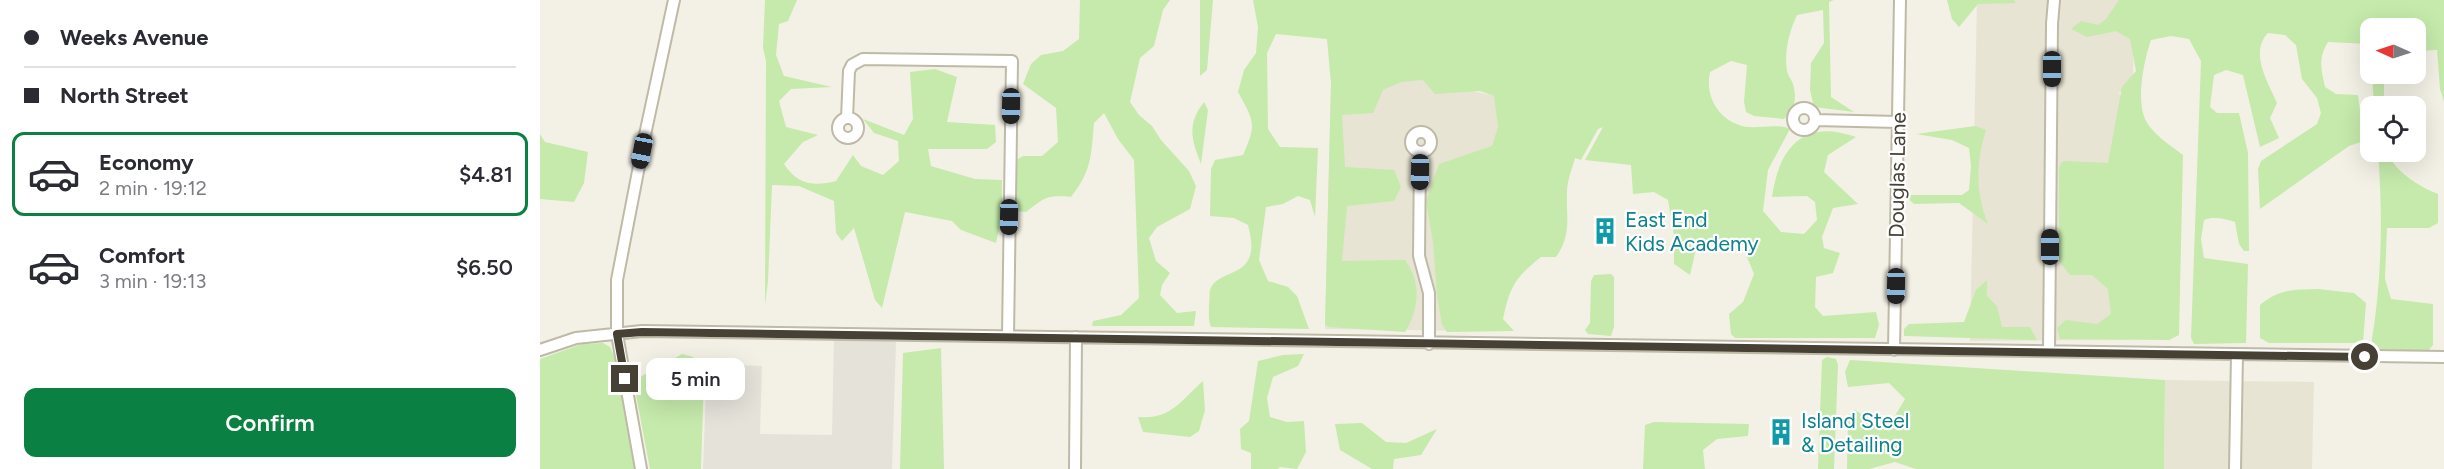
<!DOCTYPE html>
<html lang="en">
<head>
<meta charset="utf-8">
<style>
	body { margin:0; font-family:Figtree,sans-serif; background:#f7f7f7; color:#2b2b33; height:100vh; display:flex; flex-direction:column; font-size:22px; white-space:nowrap }
	* { box-sizing:border-box; margin:0 }
	p { font-size:20px; color:#7c7c81 }
	.icon { flex:none; width:33px; height:33px; fill:none; stroke:currentColor; stroke-width:2; stroke-linecap:round; stroke-linejoin:round }
	.map { position:relative; flex:1; overflow:hidden }
	.details { display:flex; flex-direction:column; background:#fff; width:540px }
	.details>* { flex:none }
	.banner { display:grid; align-content:center; height:132px; padding:0 24px; background:#fff }
	.needle { width:39px; rotate:273deg }
	.buttons { position:absolute; left:1820px; top:18px; display:grid; gap:12px }
	.buttons a { display:grid; place-items:center; width:66px; height:66px; border-radius:12px; background:#fff; box-shadow:0 6px 24px #0002; font-size:30px }
	.end { position:absolute; width:27px; height:27px; margin:-14px; border:8px solid #464134; background:#fff; box-shadow:0 0 0 3px #fff }
	.from { border-radius:50% }
	.bubble { position:absolute; height:42px; border-radius:12px; background:#fff; box-shadow:0 6px 24px #0002; font-size:20px; font-weight:600; line-height:42px; text-align:center }
	.car { position:absolute; width:18px; height:36px; margin:-18px -9px; border-radius:8px; box-shadow:0 0 4px 2px #0007; background:linear-gradient(#222 24%,#8ab4d8 0 40%,#222 0 76%,#8ab4d8 0 86%,#222 0) }
	.banner b { display:flex; align-items:center; gap:21px; height:57px; font-size:22px }
	.banner b+b { border-top:2px solid #e1e1e2 }
	.banner i { width:15px; height:15px; background:#2b2b33 }
	ul { padding:0; list-style:none }
	li { display:flex; align-items:center; gap:18px; height:84px; margin:0 12px 9px; padding:0 12px; border:3px solid transparent; border-radius:12px }
	li div { flex:1 }
	li b { display:block; font-size:22px }
	li em { font-style:normal; font-weight:600 }
	li.selected { border-color:#0b8043 }
	li>.icon { width:54px; height:54px; stroke-width:1.5 }
	.primary-button { display:flex; gap:12px; margin-top:auto; padding:12px 24px }
	.primary-button a { flex:1; height:69px; border-radius:12px; background:#0b8043; color:#fff; font-size:24px; font-weight:600; line-height:69px; text-align:center }
	main { display:flex; flex:1; min-height:0 }
	.map>svg:first-child { display:block }
</style>
</head>
<body>
<main>
<section class="details">
<div class="banner">
<b><i class="from"></i>Weeks Avenue</b>
<b><i></i>North Street</b>
</div>
<ul>
<li class="selected"><svg class="icon" aria-label="car" viewBox="0 0 24 24"><path d="M5 17H2v-5l4-1 3-4h7l3 4 3 1v5h-3M9 17h6M6 11h13"/><circle cx="7" cy="17" r="2"/><circle cx="17" cy="17" r="2"/></svg><div><b>Economy</b><p>2 min · 19:12</p></div><em>$4.81</em></li>
<li><svg class="icon" aria-label="car" viewBox="0 0 24 24"><path d="M5 17H2v-5l4-1 3-4h7l3 4 3 1v5h-3M9 17h6M6 11h13"/><circle cx="7" cy="17" r="2"/><circle cx="17" cy="17" r="2"/></svg><div><b>Comfort</b><p>3 min · 19:13</p></div><em>$6.50</em></li>
</ul>
<div class="primary-button"><a>Confirm</a></div>
</section>
<div class="map">
<svg width="1904" height="469" viewBox="0 0 1904 469">
	<rect width="100%" height="100%" fill="#f3f1e5"/>
	<path fill="#e7e4d3" d="M1437,0H1594L1593,92H1579L1589,123V340L1430,341Z
		M883,80L955,96L958,127L947,331L785,329L791,84Z
		M1625,380L1774,382L1772,469H1624Z"/>
	<path fill="#e5e2da" d="M294,338L356,342L352,469H163L167,364L222,366L220,434L292,435Z"/>
	<path fill="#c5eaab" d="M225,0H257L248,21L239,24L236,55L244,76L292,87L251,89L239,101L246,127L278,135L263,142L244,164C257,184 273,187 296,181L313,155L321,166L343,175L359,161L358,141L334,133L323,119L364,135L373,119L370,72L395,69L417,77L407,122L455,125L456,142L447,149H388L391,166L435,179L462,180V216L456,243L421,230L412,221L365,212L342,308L335,300L314,228L302,241L296,233L294,201L259,186L232,185L228,281L225,305L226,61L223,48Z
		M540,0H630L623,10L614,46L600,58L590,102L599,115L612,126L621,140L649,171L656,186L650,209L617,227L609,238L616,261L630,273L622,285L620,295L637,313L656,311L654,326H552L553,321L581,315L599,298L594,160L578,139L564,113L554,123C551,156 552,170 531,197C506,195 506,197 486,212L475,211L476,160L483,156H502L518,142L516,108L483,84L491,64L501,55L523,51L539,39Z
		M660,0H673L667,70L660,76Z
		M713,0H1294L1289,2L1291,97L1314,112L1274,107L1270,90L1271,63L1284,43L1283,10L1257,15C1249,32 1244,52 1247,71C1248,76 1252,80 1253,84C1257,99 1255,109 1244,119L1214,116L1206,112L1204,102L1207,65L1191,61L1170,72C1165,94 1176,117 1199,125C1214,131 1235,122 1250,129L1228,170L1223,211L1241,232L1264,234L1277,220L1275,202L1267,196L1232,197C1239,147 1264,118 1316,137L1288,155L1284,172L1318,204L1293,208L1282,237L1284,248L1300,253L1293,273L1276,277L1275,307L1283,316L1336,312L1339,325L1335,338H1195L1191,334L1189,314L1203,302L1214,274L1200,240L1182,238L1156,249L1150,275L1134,264V235L1128,200L1114,192L1093,194L1091,165L1045,160L1063,127L1058,129L1041,160L1035,158C1032,169 1027,181 1027,192C1026,217 1032,235 1016,257H1001C975,278 970,286 963,319L974,331L907,332L902,324L897,296L893,242L886,201L899,164L952,146L958,127L954,96L940,91L895,94L883,80L861,82L843,90L833,113L802,115L805,167L854,170L861,187L854,201L807,206L802,261L865,260C882,283 879,309 865,332L789,327L785,325L791,84L787,39L736,34L727,53L728,129L740,147L778,148L775,217L770,200L758,196L743,204L726,207L719,260L728,281L748,287L757,296L769,329L671,327C668,320 669,313 669,304C670,300 669,294 670,290C678,266 724,282 708,225L694,218L670,216L671,169L675,160L703,155C717,124 714,121 698,92L704,70L716,53L718,27Z
		M1407,0H1474L1476,3L1438,4L1419,27L1412,19Z
		M1579,0H1904V102L1900,89L1897,50L1880,51L1875,55V28H1830V54L1829,44L1788,42C1778,58 1781,69 1785,87L1796,94L1818,95L1824,141L1809,146L1720,209L1718,169L1721,161L1777,124L1781,113L1777,98L1762,79L1756,45L1745,35L1728,33C1709,53 1728,82 1737,103L1730,118L1739,138L1720,147L1703,75L1686,70L1674,75L1670,107L1677,113H1699L1708,153L1709,251H1704L1699,244L1695,222C1685,219 1674,216 1664,220L1661,239L1664,258L1708,264L1706,343L1654,344L1651,338L1661,61L1649,39L1631,36L1611,40C1604,60 1596,99 1605,119C1612,134 1630,145 1643,155L1639,335L1629,340L1520,339L1517,328L1526,320L1557,324L1571,314L1568,289L1552,275H1530L1519,261V167L1523,161L1568,163L1582,87L1596,71L1590,39L1576,31L1547,37L1531,29L1541,21L1558,25L1566,19Z
		M1832,74H1844V106H1834Z
		M664,102L668,110L661,164C651,139 647,124 664,102Z
		M1435,126L1446,130C1436,162 1435,192 1448,224L1419,203L1374,204L1364,195H1422L1429,190L1431,166L1429,148L1412,140L1376,134Z
		M0,134L5,142L48,152L44,183L34,202L0,199Z
		M1838,152H1847C1854,171 1880,187 1898,194V223L1889,228H1847L1845,279L1851,299L1893,304V345L1888,351L1835,349L1831,345C1842,281 1843,215 1838,152Z
		M1071,274L1074,277V327L1071,336L1048,334L1045,330L1050,323L1051,281L1054,275Z
		M1447,280V296L1457,306L1462,327H1490L1497,340L1364,336V329L1369,324L1424,322L1436,290Z
		M1778,289L1814,293L1826,303L1823,343H1729L1720,338V305C1740,288 1754,290 1778,289Z
		M63,343L70,347L75,358L95,469H0V359L42,344Z
		M401,348L404,469H360L363,353Z
		M142,354L153,357L164,377L161,469H110L96,395L100,377Z
		M764,354L758,366L733,377L727,398L730,417L747,422L764,421L766,452L757,469L740,467L738,469H711V453L701,449L700,429L709,421L718,361L743,355Z
		M1287,357L1296,359L1298,365L1294,469H1278L1282,360Z
		M1310,360L1625,380L1624,469H1376L1355,462L1329,469H1307L1308,415L1315,410L1335,423L1352,421L1365,399L1349,383L1308,387L1305,372Z
		M663,381L665,410L659,431L650,437L603,432L598,417C631,420 640,401 663,381Z
		M1114,422L1209,424L1208,436L1177,439L1163,450L1165,469H1103L1105,425Z
		M822,423L846,442L866,443L897,429L881,455L854,459L853,469H832L800,450L795,424Z"/>
	<g fill="none" stroke-linecap="round" stroke-linejoin="round">
		<defs>
			<path id="minor" d="M1253 119a11 11 0 1 1 22 0a11 11 0 1 1-22 0Z
				M298 128a10 10 0 1 1 20 0a10 10 0 1 1-20 0Z
				M307,118L309,71L312,65L323,59L472,61L468,336
				M1275,120L1358,122
				M871 142a10 10 0 1 1 20 0a10 10 0 1 1-20 0Z
				M880,153L879,256L889,293V344
				M0,350L36,338L102,331L1904,357
				M1354,350L1360,0
				M1509,351L1512,24L1514,0
				M101,469L77,334V280L106,130L134,0
				M535,469L536,337
				M1695,469L1697,355"/>
		</defs>
		<use href="#minor" stroke="#bfbaa7" stroke-width="14"/>
		<use href="#minor" stroke="#fff" stroke-width="10"/>
	</g>
	<g fill="none" stroke-linecap="round" stroke-linejoin="round">
		<path stroke="#464134" stroke-width="8" d="M85,379L77,334L102,332L1825,357"/>
	</g>
	<defs>
		<symbol id="building-bare" viewBox="-9 -9 18 18"><path d="M-4-6H4V6H1V3H-1V6H-4ZM-2.5-4.3h1.7v1.8h-1.7ZM.8-4.3h1.7v1.8H.8ZM-2.5-1h1.7V.8h-1.7ZM.8-1h1.7V.8H.8Z" fill="#0f9aa8" stroke="#fff" stroke-width="2.5" paint-order="stroke"/></symbol>
	</defs>
	<g fill-rule="evenodd">
		<use href="#building-bare" x="1046" y="212" width="38" height="38"/>
		<use href="#building-bare" x="1222" y="413" width="38" height="38"/>
	</g>
	<g text-anchor="middle" dominant-baseline="central" stroke-width="4.5" stroke-linejoin="round" paint-order="stroke">
		<g font-size="21" fill="#464134" stroke="#fff">
			<text transform="translate(1357 175) rotate(-89)">Douglas Lane</text>
		</g>
		<g font-size="21" fill="#0d838f" stroke="#fff" text-anchor="start">
			<text x="1085" y="219">East End<tspan x="1085" dy="24">Kids Academy</tspan></text>
			<text x="1261" y="420">Island Steel<tspan x="1261" dy="24">&amp; Detailing</tspan></text>
		</g>
	</g>
</svg>
<div class="buttons">
<a><svg class="needle" viewBox="-14 -14 28 28"><path d="M0-13l5 13h-10z" fill="#e53935"/><path d="M0 13l5-13h-10z" fill="#7c7c81"/></svg></a>
<a><svg class="icon" aria-label="locate" viewBox="0 0 24 24"><circle cx="12" cy="12" r="6"/><path d="M12 2v4M12 18v4M2 12h4M18 12h4"/></svg></a>
</div>
<i class="end from" style="left:1825px;top:357px"></i>
<i class="end" style="left:85px;top:379px"></i>
<div class="bubble" style="left:106px;top:358px;width:99px">5 min</div>
<i class="car" style="left:1512px;top:69px;rotate:180deg"></i>
<i class="car" style="left:471px;top:106px;rotate:181deg"></i>
<i class="car" style="left:102px;top:151px;rotate:191deg"></i>
<i class="car" style="left:880px;top:172px;rotate:181deg"></i>
<i class="car" style="left:469px;top:217px;rotate:181deg"></i>
<i class="car" style="left:1510px;top:247px;rotate:0deg"></i>
<i class="car" style="left:1356px;top:286px;rotate:181deg"></i>
</div>
</main>
</body>
</html>
